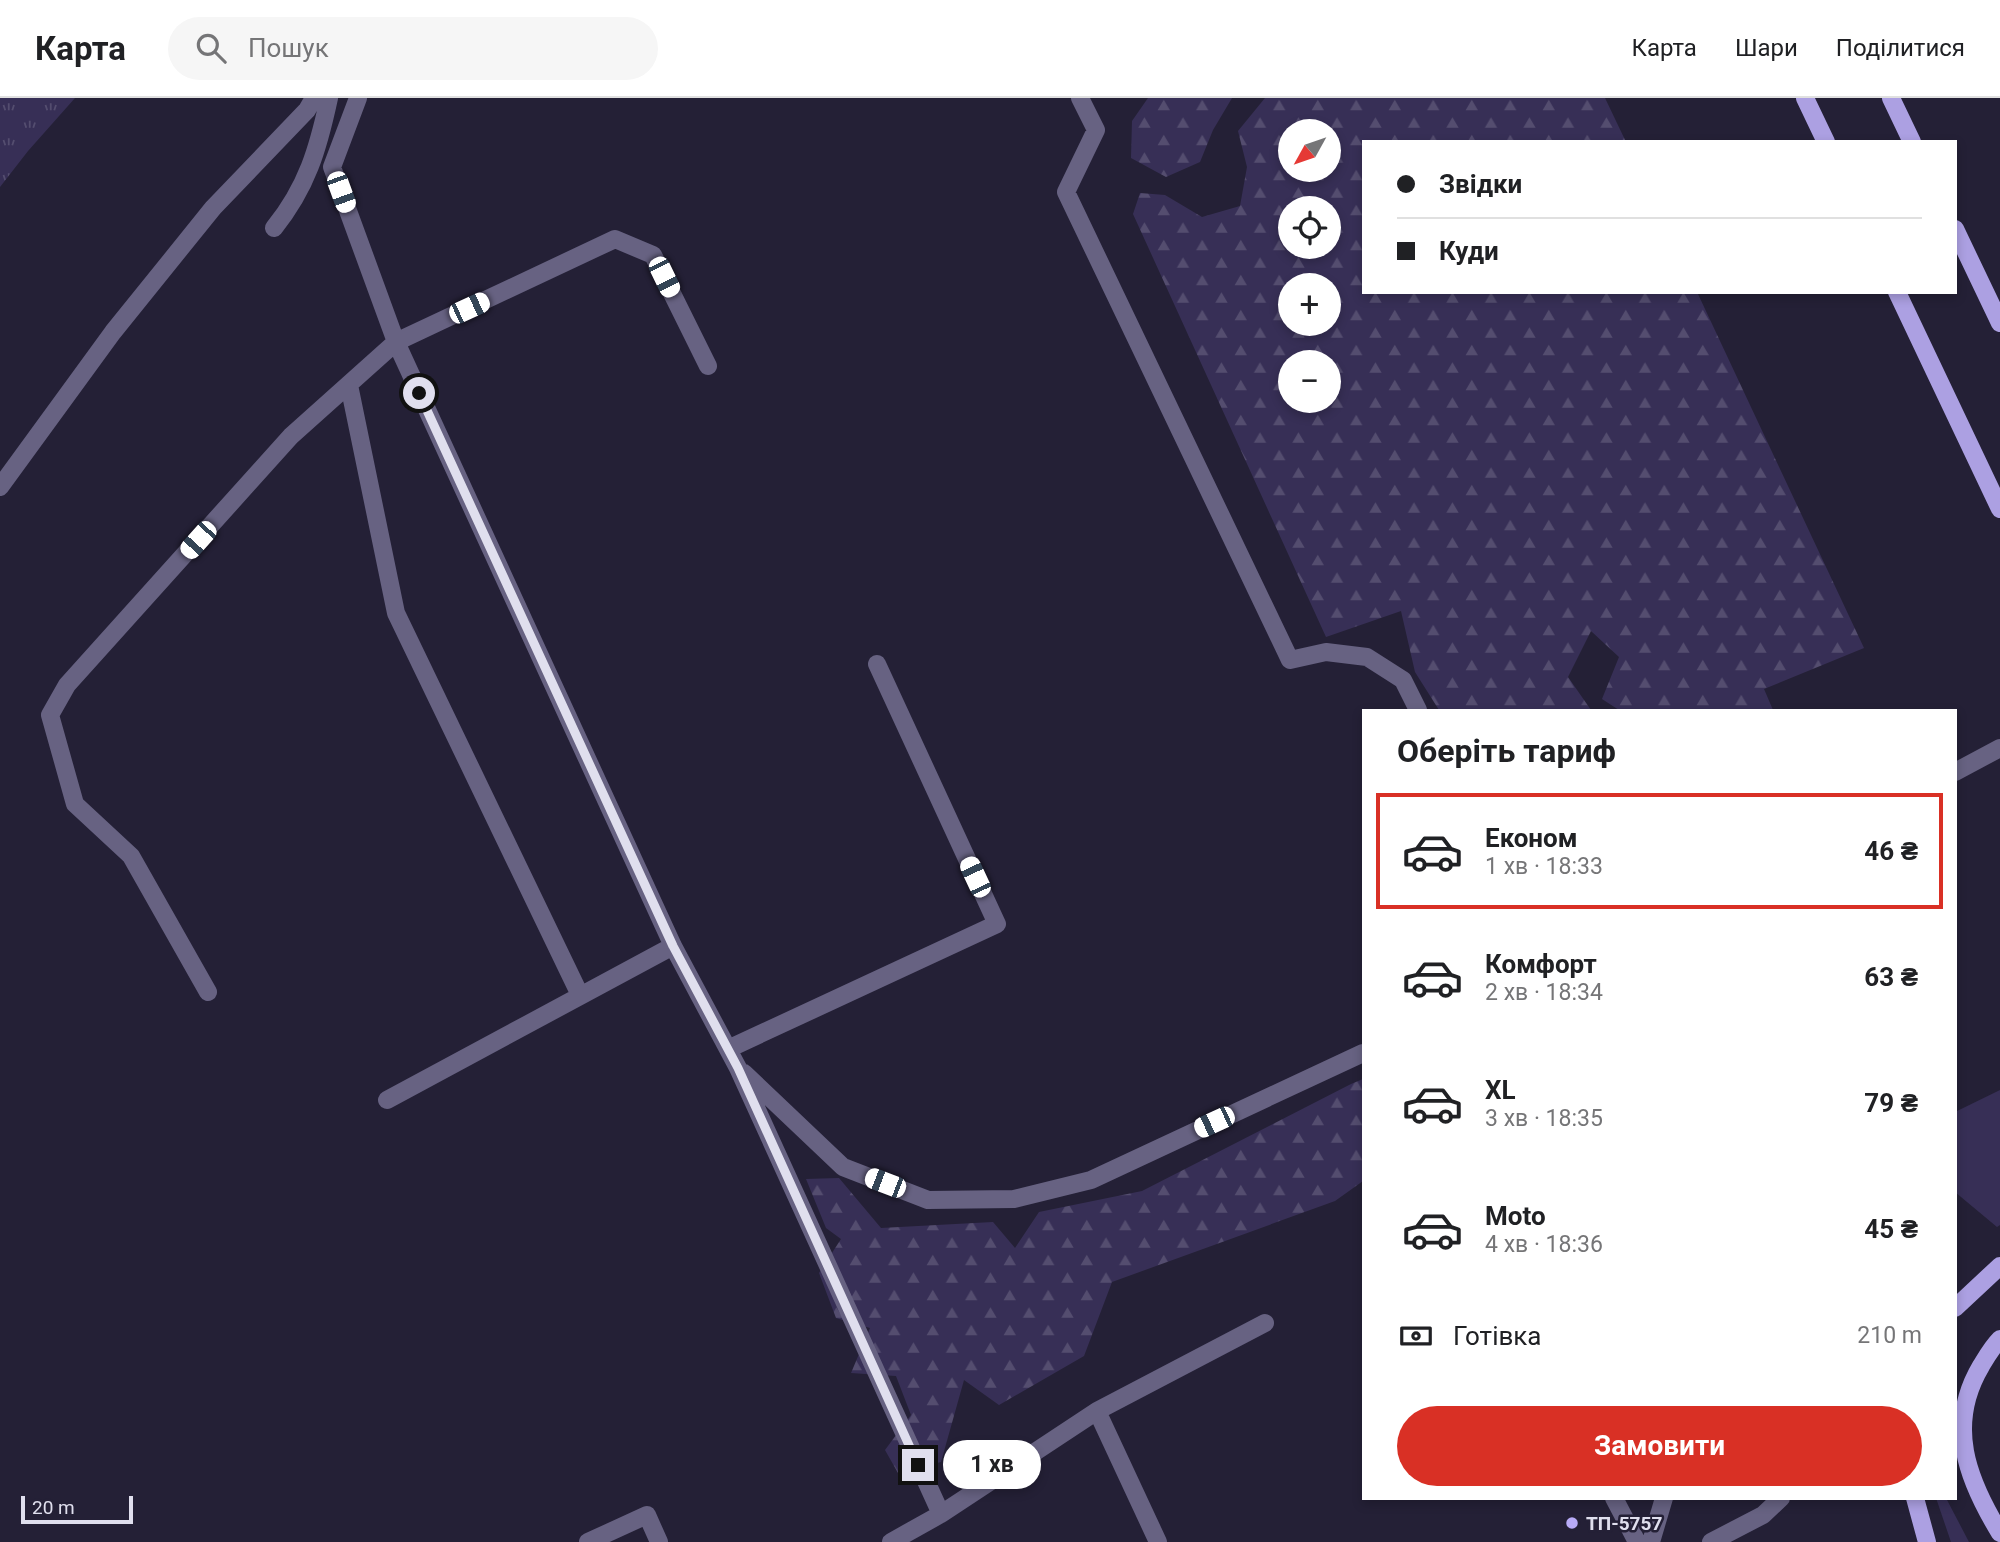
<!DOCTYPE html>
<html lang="uk">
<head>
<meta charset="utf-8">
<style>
	body { margin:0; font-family:Roboto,sans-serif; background:#f6f6f6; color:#202124; height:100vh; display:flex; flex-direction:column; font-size:26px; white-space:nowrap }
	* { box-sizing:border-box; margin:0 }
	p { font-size:23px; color:#757577 }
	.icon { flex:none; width:38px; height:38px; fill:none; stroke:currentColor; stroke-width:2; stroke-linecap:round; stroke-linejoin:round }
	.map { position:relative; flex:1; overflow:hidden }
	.panel { position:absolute; left:1362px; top:611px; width:595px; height:791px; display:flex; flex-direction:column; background:#fff; border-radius:0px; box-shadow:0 4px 10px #0003 }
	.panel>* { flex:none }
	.hud { position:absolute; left:1362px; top:42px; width:595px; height:154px; border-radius:0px; box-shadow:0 4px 10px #0003; display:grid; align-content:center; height:154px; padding:0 35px; background:#fff }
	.needle { width:46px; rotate:230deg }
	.fabs { position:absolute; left:1278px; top:21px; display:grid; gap:14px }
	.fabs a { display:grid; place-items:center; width:63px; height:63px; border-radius:50%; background:#fff; box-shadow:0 4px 10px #0003; font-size:35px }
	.scale { position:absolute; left:21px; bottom:18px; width:112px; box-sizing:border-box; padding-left:7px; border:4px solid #e0dfee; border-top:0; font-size:19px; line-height:24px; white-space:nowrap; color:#e0dfee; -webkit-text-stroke:5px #242036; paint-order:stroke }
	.end { position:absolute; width:32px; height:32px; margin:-16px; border:9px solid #e0dfee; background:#111; box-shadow:0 0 0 4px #111 }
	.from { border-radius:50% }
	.bubble { position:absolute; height:49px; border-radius:24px; background:#fff; box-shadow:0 4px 10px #0003; font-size:23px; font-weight:700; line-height:49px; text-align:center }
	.car { position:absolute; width:21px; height:42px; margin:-21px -10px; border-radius:9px; box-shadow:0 0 5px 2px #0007; background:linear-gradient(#fff 24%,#345 0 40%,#fff 0 76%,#345 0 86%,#fff 0) }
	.hud b { display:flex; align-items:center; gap:24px; height:66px; font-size:26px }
	.hud b+b { border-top:2px solid #e0e0e0 }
	.hud i { width:18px; height:18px; background:#202124 }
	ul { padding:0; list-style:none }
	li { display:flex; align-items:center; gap:21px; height:116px; margin:0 14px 10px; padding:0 21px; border:4px solid transparent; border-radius:0px }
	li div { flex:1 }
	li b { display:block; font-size:26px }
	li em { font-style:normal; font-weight:700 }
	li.current { border-color:#d93025 }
	li>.icon { width:63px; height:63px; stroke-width:1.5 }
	h2 { padding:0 35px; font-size:32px; line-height:84px }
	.pay { display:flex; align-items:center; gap:18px; height:77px; padding:0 35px; font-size:26px }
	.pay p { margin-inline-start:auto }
	.action { display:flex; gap:14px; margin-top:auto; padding:14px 35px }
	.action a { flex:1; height:80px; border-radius:42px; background:#d93025; color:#fff; font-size:28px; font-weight:700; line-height:80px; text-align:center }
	header { display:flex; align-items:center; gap:42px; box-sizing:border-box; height:98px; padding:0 35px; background:#fff; border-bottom:2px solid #e0e0e0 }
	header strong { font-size:33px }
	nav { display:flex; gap:38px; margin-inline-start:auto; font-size:24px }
	.search { width:490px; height:63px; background:#f6f6f6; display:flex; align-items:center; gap:18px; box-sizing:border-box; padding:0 24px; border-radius:38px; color:#757577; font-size:26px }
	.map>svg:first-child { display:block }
</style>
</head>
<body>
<header>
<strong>Карта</strong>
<div class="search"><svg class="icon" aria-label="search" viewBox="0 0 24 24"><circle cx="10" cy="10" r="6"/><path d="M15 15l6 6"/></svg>Пошук</div>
<nav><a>Карта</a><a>Шари</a><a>Поділитися</a></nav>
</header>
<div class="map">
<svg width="2000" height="1444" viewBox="0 0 2000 1444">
	<defs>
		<pattern id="forest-firs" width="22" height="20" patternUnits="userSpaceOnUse" patternTransform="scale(1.75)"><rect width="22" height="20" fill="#372f56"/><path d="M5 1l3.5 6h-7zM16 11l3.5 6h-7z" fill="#544d6f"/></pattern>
		<pattern id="park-tufts" width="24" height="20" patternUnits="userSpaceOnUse" patternTransform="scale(1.75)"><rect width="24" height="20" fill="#372f56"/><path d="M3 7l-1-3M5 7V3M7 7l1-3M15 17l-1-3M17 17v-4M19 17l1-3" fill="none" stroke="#544d6f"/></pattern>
	</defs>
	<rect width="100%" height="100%" fill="#242036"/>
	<path fill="#372f56" d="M2000,992V1127L1997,1129L1955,1094V1014Z
		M1936,1400H1946L1969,1444H1951Z"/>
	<path fill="url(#forest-firs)" fill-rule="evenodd" d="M1148,0H1232L1213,32L1200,64L1166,79L1131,60L1132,23Z
		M1265,0H1605L1626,44H1363V194H1697L1864,550L1764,591L1773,612H1619L1602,601L1619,559L1591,533L1568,579L1591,612H1439L1415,574L1401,513L1326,539L1133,116L1140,95L1165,97L1202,119L1240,108L1247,69L1238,33ZM1328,33V72H1290V33ZM1328,110V149H1290V110ZM1328,187V226H1290V187ZM1328,264V303H1290V264Z
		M1363,981V1083L1335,1103L1112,1184L1084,1258L999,1307L964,1282L941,1364L898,1375L885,1352L911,1317L896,1278L851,1275L870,1230L836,1220L819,1175L841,1141L826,1130L806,1081L839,1080L881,1130L993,1124L1015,1150L1039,1114L1142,1093L1351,986Z"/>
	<path fill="url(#park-tufts)" d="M0,0H75L28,53L0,89Z"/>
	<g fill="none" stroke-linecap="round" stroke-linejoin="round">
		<path stroke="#676282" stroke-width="18" d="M358,0L332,69L396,244L673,848L738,970L941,1416
			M1080,0L1096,32L1066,94L1290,562L1326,554L1367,559L1403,582L1418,612
			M274,130C307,89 318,51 329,0
			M349,287L396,515L580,897
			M0,389L113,234L213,110L307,12L314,0
			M1955,674L2000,650
			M208,894L131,758L75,706L50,617L67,587L291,338L396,244L615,141L653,157L708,268
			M728,951L997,826L877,566
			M744,975L843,1069L928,1102L1014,1101L1091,1082L1363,955
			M387,1002L673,848
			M1097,1313L1158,1444
			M1614,1400L1637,1444
			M588,1444L647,1417L659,1444
			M891,1444L941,1416L1097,1313L1265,1225
			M1651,1444L1664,1400
			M1711,1444L1763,1417L1781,1400"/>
		<path stroke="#aca0e2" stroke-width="18" d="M1805,0L1826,44
			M1891,0L1912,44
			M1955,131L2000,225
			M1897,194L2000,411
			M1955,1210L2000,1168
			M2000,1241C1992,1249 1987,1258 1981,1268C1946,1327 1967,1381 2000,1435
			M1915,1400L1927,1444"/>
	</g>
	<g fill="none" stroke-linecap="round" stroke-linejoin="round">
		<path stroke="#e0dfee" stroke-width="9" d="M419,295L673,848L738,970L918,1367"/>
	</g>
	<circle fill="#b8abf7" stroke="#242036" stroke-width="2.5" cx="1572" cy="1425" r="7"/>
	<g text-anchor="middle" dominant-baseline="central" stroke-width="5" stroke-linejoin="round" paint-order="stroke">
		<g font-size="19" font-weight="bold" fill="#e0dfee" stroke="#242036" text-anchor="start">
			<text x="1586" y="1425">ТП-5757</text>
		</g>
	</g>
</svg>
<div class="fabs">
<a><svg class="needle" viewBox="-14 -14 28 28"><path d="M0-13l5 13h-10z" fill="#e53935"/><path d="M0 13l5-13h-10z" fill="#757577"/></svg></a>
<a><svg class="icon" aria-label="locate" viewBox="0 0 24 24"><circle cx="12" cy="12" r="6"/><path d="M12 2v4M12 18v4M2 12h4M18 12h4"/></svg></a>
<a>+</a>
<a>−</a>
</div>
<div class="scale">20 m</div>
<i class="end from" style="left:419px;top:295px"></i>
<i class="end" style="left:918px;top:1367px"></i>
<div class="bubble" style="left:943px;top:1342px;width:98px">1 хв</div>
<i class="car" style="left:341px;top:94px;rotate:160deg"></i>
<i class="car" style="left:664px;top:179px;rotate:154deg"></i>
<i class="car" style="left:469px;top:210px;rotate:65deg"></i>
<i class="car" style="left:198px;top:442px;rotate:222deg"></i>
<i class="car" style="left:975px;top:779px;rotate:335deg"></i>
<i class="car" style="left:1214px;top:1024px;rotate:245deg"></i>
<i class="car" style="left:885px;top:1085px;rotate:291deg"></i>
<div class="hud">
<b><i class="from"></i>Звідки</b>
<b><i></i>Куди</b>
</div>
<section class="panel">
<h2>Оберіть тариф</h2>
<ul>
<li class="current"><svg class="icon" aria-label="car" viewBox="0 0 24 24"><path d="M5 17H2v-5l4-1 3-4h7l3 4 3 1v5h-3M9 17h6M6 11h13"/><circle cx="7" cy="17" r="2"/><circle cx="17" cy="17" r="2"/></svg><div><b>Економ</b><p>1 хв · 18:33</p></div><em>46 ₴</em></li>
<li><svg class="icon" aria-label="car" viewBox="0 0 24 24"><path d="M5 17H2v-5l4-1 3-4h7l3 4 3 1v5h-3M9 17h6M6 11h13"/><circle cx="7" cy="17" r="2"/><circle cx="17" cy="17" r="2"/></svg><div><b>Комфорт</b><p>2 хв · 18:34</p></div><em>63 ₴</em></li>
<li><svg class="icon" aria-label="car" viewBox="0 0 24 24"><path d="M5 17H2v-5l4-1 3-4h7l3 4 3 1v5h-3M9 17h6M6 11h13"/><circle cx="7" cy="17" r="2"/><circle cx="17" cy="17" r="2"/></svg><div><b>XL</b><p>3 хв · 18:35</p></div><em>79 ₴</em></li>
<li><svg class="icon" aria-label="car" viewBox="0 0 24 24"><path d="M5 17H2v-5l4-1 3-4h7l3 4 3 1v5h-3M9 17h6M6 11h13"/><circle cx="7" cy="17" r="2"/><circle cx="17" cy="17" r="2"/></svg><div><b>Moto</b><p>4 хв · 18:36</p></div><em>45 ₴</em></li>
</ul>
<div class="pay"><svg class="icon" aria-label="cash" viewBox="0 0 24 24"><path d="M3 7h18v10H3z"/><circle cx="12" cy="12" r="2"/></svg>Готівка<p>210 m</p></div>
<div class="action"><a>Замовити</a></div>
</section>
</div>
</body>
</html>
